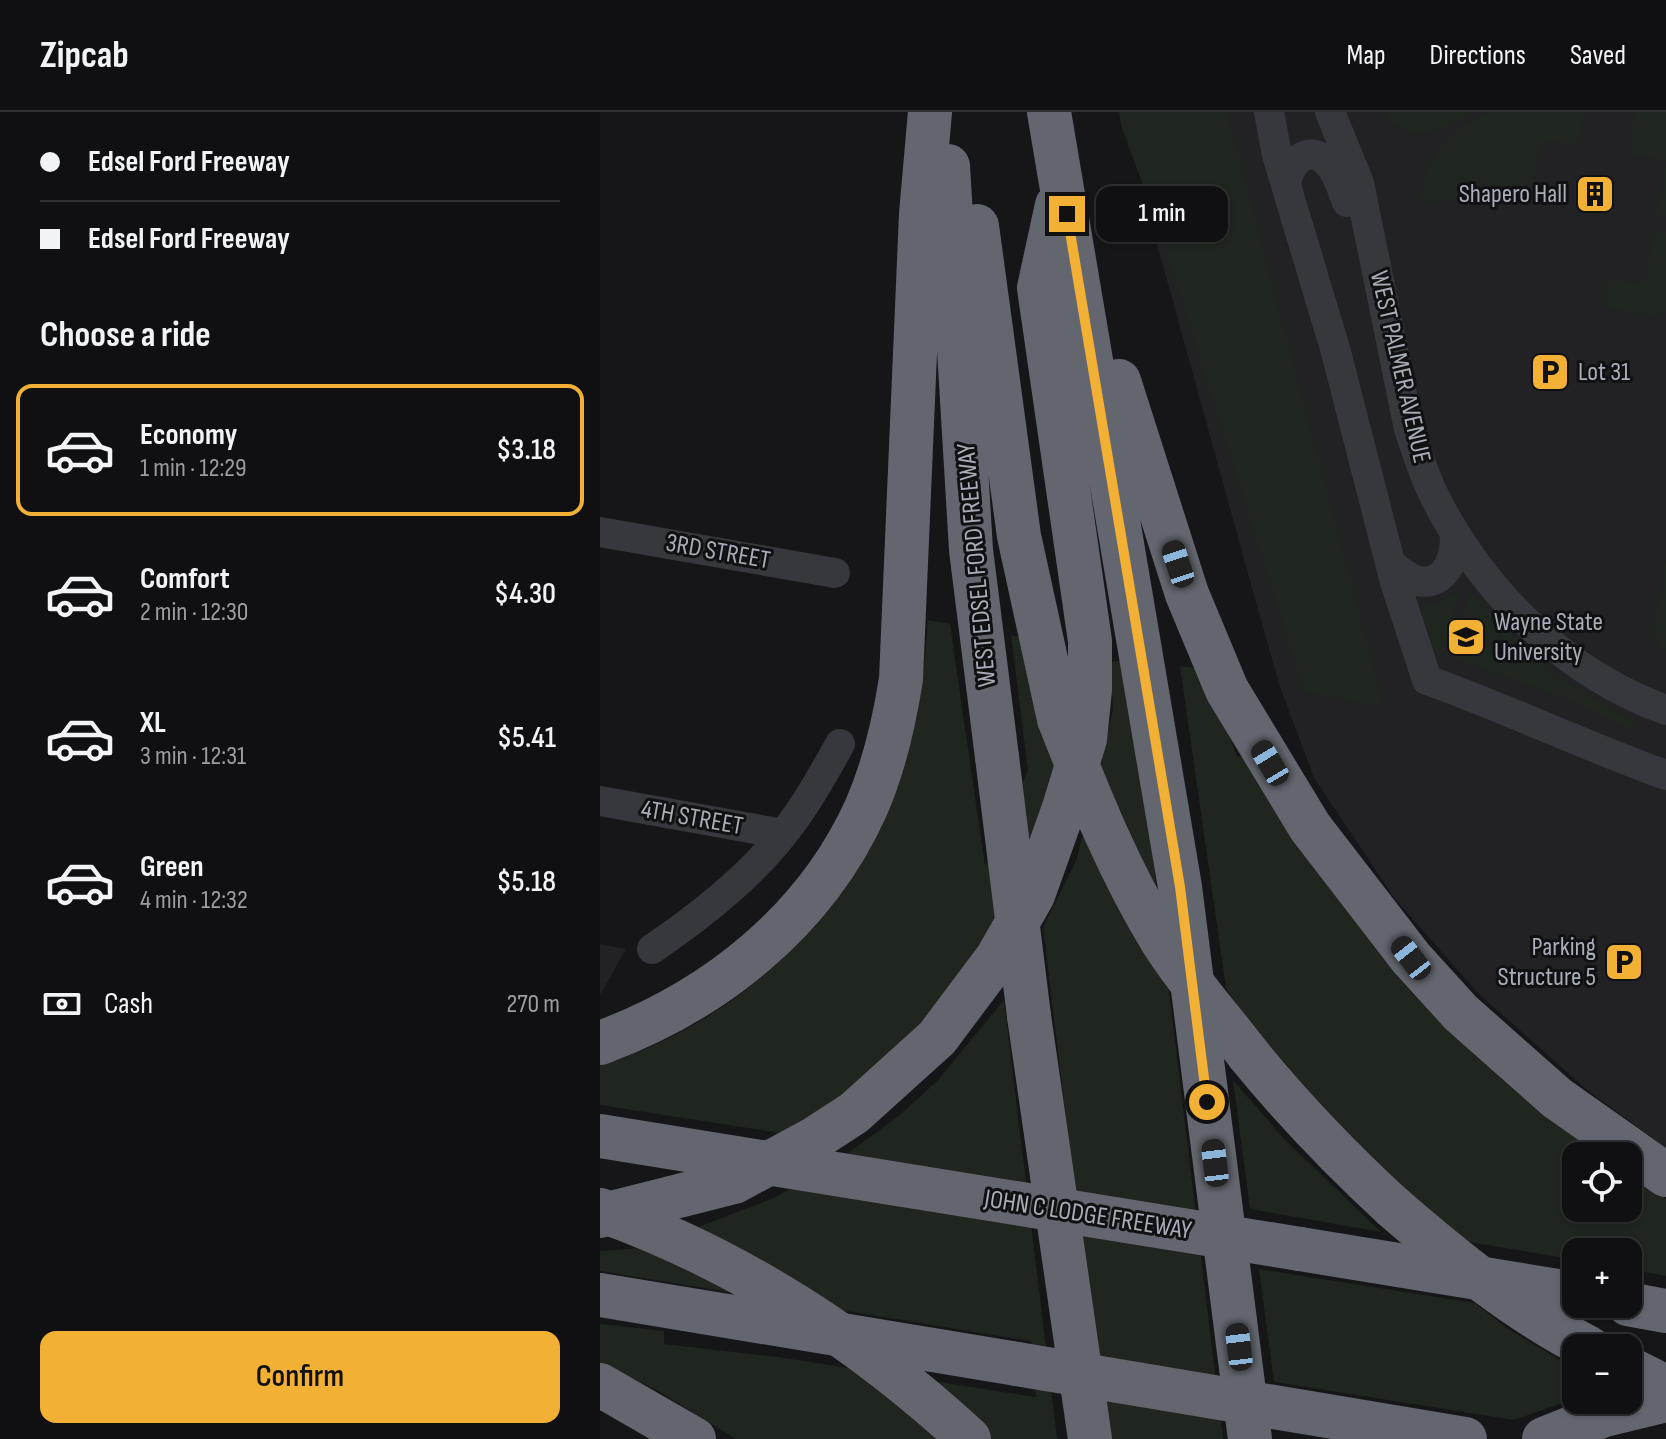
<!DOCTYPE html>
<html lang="en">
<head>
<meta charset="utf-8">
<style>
	body { margin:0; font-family:"Sofia Sans Condensed",sans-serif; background:#19191b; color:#f1f3f6; height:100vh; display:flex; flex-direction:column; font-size:30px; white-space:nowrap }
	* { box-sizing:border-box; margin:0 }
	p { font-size:26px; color:#9c9d9f }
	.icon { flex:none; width:44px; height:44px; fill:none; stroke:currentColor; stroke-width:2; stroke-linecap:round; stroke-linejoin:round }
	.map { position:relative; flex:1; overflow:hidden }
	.details { display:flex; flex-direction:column; background:#101012; width:600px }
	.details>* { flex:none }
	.guide { display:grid; align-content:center; height:176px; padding:0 40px; background:#101012 }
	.buttons { position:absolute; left:962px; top:1030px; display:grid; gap:16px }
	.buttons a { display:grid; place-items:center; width:80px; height:80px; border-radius:16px; background:#101012; box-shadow:0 2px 6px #0004,0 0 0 2px #303032; font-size:40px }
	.end { position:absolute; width:36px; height:36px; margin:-18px; border:10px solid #f2b134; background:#111; box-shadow:0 0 0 4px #111 }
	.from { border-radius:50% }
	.bubble { position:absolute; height:56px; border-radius:16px; background:#101012; box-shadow:0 2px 6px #0004,0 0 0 2px #303032; font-size:26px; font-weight:600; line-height:56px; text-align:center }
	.car { position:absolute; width:24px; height:48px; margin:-24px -12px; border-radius:10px; box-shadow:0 0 6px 2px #0007; background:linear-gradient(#222 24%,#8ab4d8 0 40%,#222 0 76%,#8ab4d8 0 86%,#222 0) }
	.guide b { display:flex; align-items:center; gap:28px; height:76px; font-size:30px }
	.guide b+b { border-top:2px solid #303032 }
	.guide i { width:20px; height:20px; background:#f1f3f6 }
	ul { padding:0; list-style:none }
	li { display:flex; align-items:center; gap:24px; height:132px; margin:0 16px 12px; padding:0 24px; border:4px solid transparent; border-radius:16px }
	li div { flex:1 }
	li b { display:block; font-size:30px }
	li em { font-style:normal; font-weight:600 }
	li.on { border-color:#f2b134 }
	li>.icon { width:72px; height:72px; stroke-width:1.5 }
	h2 { padding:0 40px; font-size:36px; line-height:96px }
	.pay { display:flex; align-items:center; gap:20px; height:88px; padding:0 40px; font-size:30px }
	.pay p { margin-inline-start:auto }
	.action { display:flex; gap:16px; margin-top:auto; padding:16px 40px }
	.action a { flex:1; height:92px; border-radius:16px; background:#f2b134; color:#111; font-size:32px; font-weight:600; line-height:92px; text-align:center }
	header { display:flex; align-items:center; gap:48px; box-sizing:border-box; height:112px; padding:0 40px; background:#101012; border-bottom:2px solid #303032 }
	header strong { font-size:38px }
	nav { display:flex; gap:44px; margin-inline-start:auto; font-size:28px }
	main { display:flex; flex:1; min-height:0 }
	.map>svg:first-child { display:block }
</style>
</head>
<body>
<header>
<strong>Zipcab</strong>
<nav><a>Map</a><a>Directions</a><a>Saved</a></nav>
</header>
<main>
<section class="details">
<div class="guide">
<b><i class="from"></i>Edsel Ford Freeway</b>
<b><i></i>Edsel Ford Freeway</b>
</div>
<h2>Choose a ride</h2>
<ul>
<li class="on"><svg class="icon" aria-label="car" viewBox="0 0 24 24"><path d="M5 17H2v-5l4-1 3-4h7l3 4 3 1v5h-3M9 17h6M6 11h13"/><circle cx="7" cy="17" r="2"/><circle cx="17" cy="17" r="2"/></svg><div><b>Economy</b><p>1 min · 12:29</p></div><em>$3.18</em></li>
<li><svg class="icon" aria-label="car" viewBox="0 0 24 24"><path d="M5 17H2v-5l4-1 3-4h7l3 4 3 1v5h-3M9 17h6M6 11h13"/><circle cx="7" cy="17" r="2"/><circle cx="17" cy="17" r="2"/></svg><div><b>Comfort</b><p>2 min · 12:30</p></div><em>$4.30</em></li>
<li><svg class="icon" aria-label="car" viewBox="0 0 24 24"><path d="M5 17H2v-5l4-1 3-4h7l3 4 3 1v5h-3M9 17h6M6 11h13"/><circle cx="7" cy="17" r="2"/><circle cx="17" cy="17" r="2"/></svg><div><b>XL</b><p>3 min · 12:31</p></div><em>$5.41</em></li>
<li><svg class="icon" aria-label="car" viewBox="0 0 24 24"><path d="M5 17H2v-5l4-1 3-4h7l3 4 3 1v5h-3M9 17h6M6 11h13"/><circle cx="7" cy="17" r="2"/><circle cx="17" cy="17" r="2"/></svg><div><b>Green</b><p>4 min · 12:32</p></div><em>$5.18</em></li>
</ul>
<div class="pay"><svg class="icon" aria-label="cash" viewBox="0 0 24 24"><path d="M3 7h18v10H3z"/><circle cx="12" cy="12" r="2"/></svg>Cash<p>270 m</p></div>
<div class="action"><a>Confirm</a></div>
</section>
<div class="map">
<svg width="1066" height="1327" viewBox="0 0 1066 1327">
	<rect width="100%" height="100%" fill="#161618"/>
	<path fill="#222225" d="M528,0H1066V1036L987,978L879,882L795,787L714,666L680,575L652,476L549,103Z
		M0,832L26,837L0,883Z"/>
	<path fill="#1e261f" d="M519,0H627L784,595L704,579L558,114L522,16Z
		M785,0H872C843,18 807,36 785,0Z
		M890,0H985L978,34L941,28L932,80L898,77L838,91L820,90C823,46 851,18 890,0Z
		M1035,0H1066V49L1029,42Z
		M1066,51V105L1056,103Z
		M1054,120L1066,122V200L1062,199L1060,206L1010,196L1004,186L1008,167L1044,173Z
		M1066,446V539L1058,536L1059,531L1053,522Z
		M870,479L930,542L961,567L1036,611L1032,618L959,584L853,546Z
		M859,481L842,543L832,537L820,493L836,492Z
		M328,508L350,512L385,754L428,659L411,523L421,526L460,660L442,720L350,886L199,1024L0,993V954C114,917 199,848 262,747C274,727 281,701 290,679C297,663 306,646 311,629C322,592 325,546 328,508Z
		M529,548L623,1327H505L443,815L476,749L498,665L513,597L510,550Z
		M580,554L602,557L637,644L647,646L922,982L999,1044H976V1096H1028V1063L1066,1087V1164L1028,1157V1140H976V1148L863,1129L765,1045L654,919L626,876Z
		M404,888L457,1327H136L55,1277L0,1251V1212L64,1219V1232L178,1245L436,1285L431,1229L0,1159V1139L44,1136L176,1085L244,1044L300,1003L339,967Z
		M633,968L685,1028L781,1120L650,1097Z
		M659,1157L875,1191L908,1217L976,1257V1286L914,1308L674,1270Z"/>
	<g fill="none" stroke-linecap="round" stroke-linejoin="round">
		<path stroke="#37383d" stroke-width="30" d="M669,0L677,43L736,240L795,470L827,568C908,597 985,634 1066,663
			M730,0L759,71L809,317C818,344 827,372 841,397C890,487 969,563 1066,598
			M686,71C690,51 707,32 726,49C737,59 742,77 747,90
			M0,420L235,461
			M790,451C798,458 807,466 818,469C847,475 858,441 854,419
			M0,689L183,722
			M52,837C93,809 134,778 167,741C197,709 219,670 240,632"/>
		<path stroke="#63666e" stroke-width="44" d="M449,0L580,775L650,1327
			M348,54L371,438L397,645
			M377,114L419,424L459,607
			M519,269L587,482L627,578L710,715L811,846L861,901L957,986L1066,1063
			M429,904L490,1327
			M0,931C114,889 215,809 266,696C284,655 294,612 301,567L321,102L330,0
			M648,942C692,996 741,1047 793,1095
			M0,1104L134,1070L214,1027L254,1001L337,926L397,846L433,783L464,696L485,627L490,578V529L439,176L457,93
			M700,1137L976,1182
			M0,1183L417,1252
			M1028,1192L1066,1199
			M1028,1256L1066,1275
			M0,1273L94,1327
			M944,1327L1004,1303L1066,1288"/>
		<path stroke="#63666e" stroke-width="44" d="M459,607C489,684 519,759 562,829C587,869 620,905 648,942
			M397,645L429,904
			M0,1024L700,1137
			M793,1095C853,1147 918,1200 989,1236
			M0,1098C137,1147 262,1228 369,1327
			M417,1252L865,1327"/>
	</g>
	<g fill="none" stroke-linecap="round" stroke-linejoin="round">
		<path stroke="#f2b134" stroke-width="10" d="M467,102L580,775L607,990"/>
	</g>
	<defs>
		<symbol id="building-square" viewBox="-11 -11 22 22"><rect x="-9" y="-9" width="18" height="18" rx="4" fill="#f2b134" stroke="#111113"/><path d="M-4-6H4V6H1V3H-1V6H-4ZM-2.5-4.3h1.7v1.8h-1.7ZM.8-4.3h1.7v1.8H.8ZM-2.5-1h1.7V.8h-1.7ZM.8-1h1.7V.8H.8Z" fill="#111"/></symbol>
		<symbol id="parking-square" viewBox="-11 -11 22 22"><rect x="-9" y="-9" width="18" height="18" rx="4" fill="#f2b134" stroke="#111113"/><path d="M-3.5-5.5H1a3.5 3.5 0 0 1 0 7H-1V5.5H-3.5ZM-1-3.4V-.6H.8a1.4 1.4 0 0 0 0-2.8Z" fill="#111"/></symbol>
		<symbol id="university-square" viewBox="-11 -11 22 22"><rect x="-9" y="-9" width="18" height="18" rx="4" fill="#f2b134" stroke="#111113"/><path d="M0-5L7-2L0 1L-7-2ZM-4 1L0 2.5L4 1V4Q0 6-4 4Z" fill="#111"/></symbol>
	</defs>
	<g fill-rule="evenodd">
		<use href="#building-square" x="973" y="60" width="44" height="44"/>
		<use href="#parking-square" x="928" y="238" width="44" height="44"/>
		<use href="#university-square" x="844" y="503" width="44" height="44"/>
		<use href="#parking-square" x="1002" y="828" width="44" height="44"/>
	</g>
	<g text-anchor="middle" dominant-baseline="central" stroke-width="6" stroke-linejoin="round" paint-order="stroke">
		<g font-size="26" fill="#a8adb8" stroke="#111113" text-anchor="end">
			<text x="967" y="82">Shapero Hall</text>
			<text x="978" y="260" text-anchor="start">Lot 31</text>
			<text x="894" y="510" text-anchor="start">Wayne State<tspan x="894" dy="30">University</tspan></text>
			<text x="996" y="835">Parking<tspan x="996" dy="30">Structure 5</tspan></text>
		</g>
		<g font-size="26" fill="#a8adb8" stroke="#111113">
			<text transform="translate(800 255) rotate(77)">WEST PALMER AVENUE</text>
			<text transform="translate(118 440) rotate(10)">3RD STREET</text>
			<text transform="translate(377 453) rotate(-95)">WEST EDSEL FORD FREEWAY</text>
			<text transform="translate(92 706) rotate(10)">4TH STREET</text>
			<text transform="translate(488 1103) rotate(9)">JOHN C LODGE FREEWAY</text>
		</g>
	</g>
</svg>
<div class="buttons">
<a><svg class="icon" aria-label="locate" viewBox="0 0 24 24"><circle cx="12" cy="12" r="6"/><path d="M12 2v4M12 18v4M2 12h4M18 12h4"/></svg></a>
<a>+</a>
<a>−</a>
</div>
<i class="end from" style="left:607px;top:990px"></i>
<i class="end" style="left:467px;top:102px"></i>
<div class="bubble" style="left:496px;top:74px;width:132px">1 min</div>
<i class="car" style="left:578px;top:452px;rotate:342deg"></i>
<i class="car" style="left:670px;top:651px;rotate:329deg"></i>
<i class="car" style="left:811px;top:846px;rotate:322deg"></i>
<i class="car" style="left:615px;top:1051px;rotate:353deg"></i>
<i class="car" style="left:639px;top:1235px;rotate:353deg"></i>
</div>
</main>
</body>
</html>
